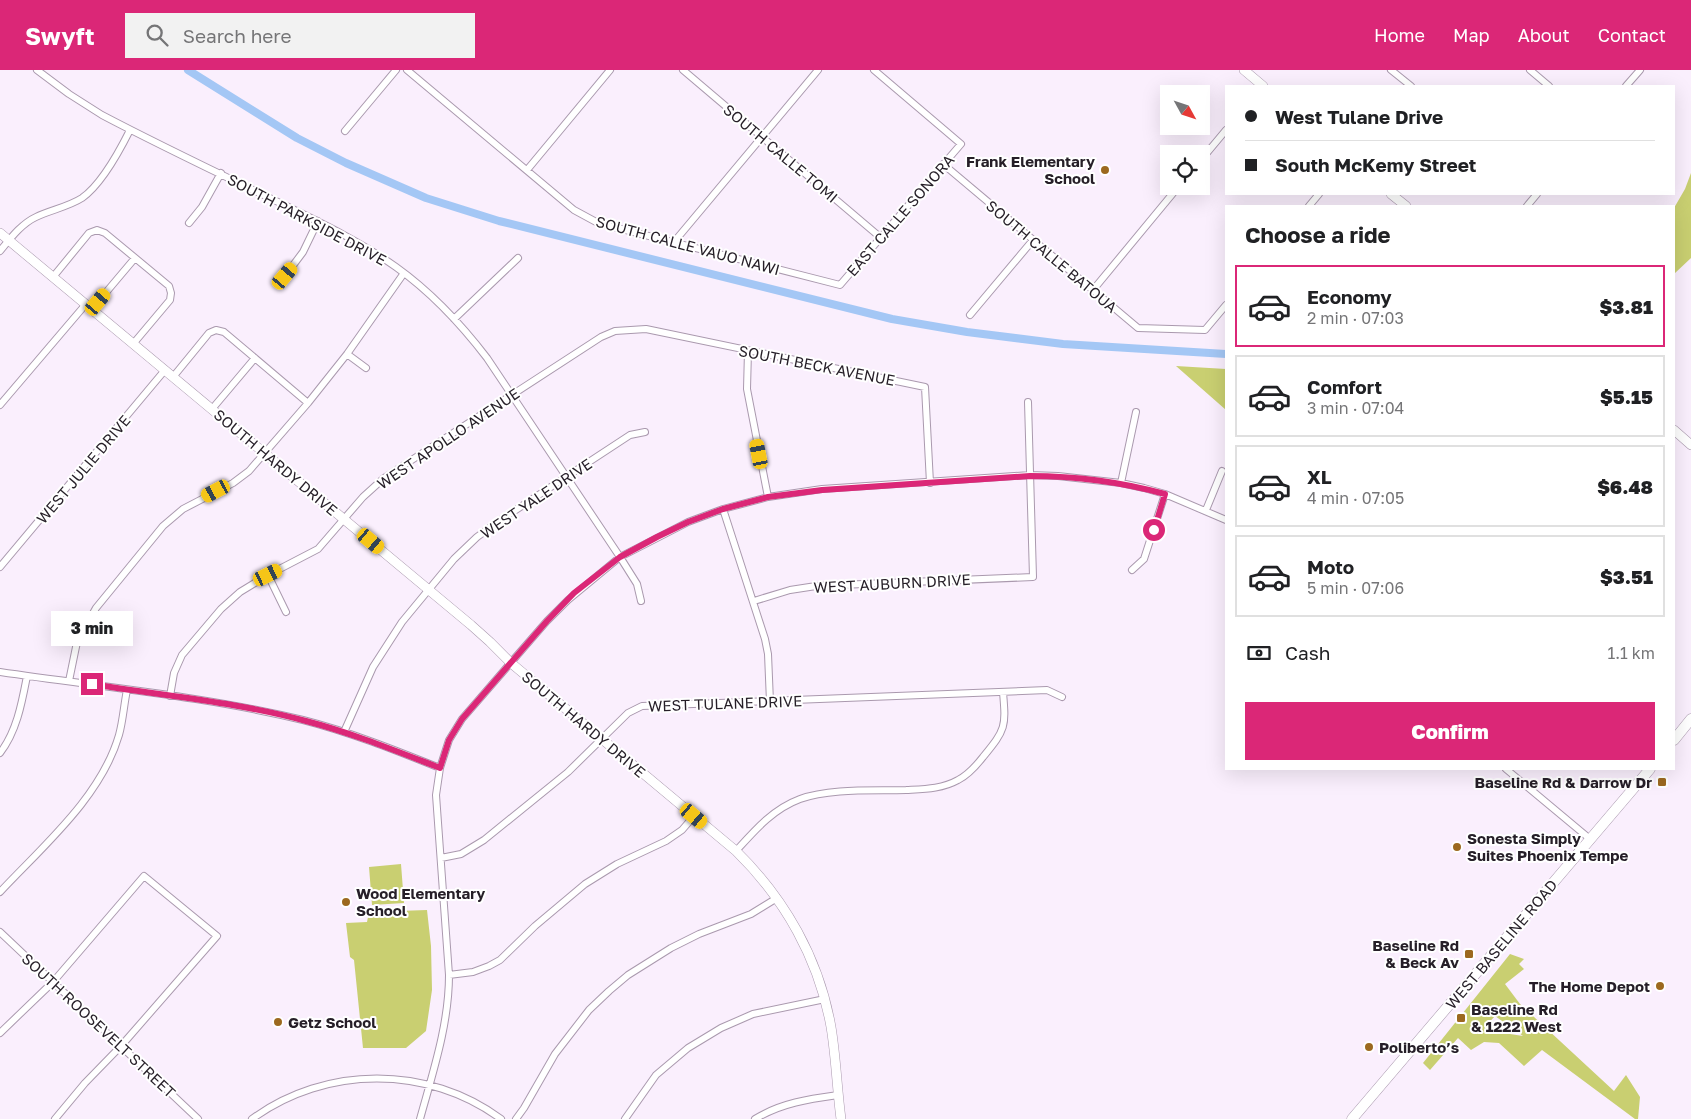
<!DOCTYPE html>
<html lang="en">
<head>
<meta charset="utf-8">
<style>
	body { margin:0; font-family:"Golos Text",sans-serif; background:#f2f2f2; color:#202124; height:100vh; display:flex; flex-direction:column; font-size:19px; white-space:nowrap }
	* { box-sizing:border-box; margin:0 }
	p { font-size:16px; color:#757577 }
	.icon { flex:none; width:28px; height:28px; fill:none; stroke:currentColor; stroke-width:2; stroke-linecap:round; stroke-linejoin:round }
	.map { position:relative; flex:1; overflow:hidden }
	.drawer { position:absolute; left:1225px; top:135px; width:450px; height:565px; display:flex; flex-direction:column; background:#fff; border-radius:0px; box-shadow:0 5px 20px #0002 }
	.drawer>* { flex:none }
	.banner { position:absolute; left:1225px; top:15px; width:450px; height:110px; border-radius:0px; box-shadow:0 5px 20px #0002; display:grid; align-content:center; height:110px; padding:0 20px; background:#fff }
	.needle { width:32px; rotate:130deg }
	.buttons { position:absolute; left:1160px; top:15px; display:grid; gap:10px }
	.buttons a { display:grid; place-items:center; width:50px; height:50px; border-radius:0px; background:#fff; box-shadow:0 5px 20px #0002; font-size:25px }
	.end { position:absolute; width:22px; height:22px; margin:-11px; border:6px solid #db2777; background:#fff; box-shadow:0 0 0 2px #fff }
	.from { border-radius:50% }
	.bubble { position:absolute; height:35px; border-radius:0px; background:#fff; box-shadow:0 5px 20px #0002; font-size:16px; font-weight:800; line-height:35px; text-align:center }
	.car { position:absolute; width:15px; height:30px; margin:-15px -8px; border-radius:6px; box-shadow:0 0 4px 1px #0007; background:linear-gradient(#f5c518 24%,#345 0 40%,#f5c518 0 76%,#345 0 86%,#f5c518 0) }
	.banner b { display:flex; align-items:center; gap:18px; height:48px; font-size:19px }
	.banner b+b { border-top:1px solid #e0e0e0 }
	.banner i { width:12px; height:12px; background:#202124 }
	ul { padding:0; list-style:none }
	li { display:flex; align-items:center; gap:15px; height:82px; margin:0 10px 8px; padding:0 10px; border:2px solid #e0e0e0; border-radius:0px }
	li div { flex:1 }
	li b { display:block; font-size:19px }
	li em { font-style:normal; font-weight:800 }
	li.current { border-color:#db2777 }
	li>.icon { width:45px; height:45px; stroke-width:1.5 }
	h2 { padding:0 20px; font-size:22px; line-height:60px }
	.pay { display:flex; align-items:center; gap:12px; height:55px; padding:0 20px; font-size:19px }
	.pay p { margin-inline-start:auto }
	.cta { display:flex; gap:10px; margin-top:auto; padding:10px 20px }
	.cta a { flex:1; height:58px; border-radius:0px; background:#db2777; color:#fff; font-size:20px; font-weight:800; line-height:58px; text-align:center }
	header { display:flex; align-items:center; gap:30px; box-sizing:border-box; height:70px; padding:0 25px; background:#db2777; color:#fff }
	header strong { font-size:24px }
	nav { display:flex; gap:28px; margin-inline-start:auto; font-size:18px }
	.search { width:350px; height:45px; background:#f2f2f2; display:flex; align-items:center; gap:12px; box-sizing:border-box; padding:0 18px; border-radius:0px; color:#757577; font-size:19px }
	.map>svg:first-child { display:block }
</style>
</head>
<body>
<header>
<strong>Swyft</strong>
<div class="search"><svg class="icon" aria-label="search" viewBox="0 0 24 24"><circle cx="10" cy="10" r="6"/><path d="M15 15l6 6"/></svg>Search here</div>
<nav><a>Home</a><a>Map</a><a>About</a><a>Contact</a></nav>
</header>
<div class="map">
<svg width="1691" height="1049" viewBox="0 0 1691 1049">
	<rect width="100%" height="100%" fill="#faeffd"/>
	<path fill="#c9cf71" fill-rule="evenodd" d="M1691,103V188L1674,204V138L1685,119Z
		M1176,296L1226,299V340Z
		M401,794L404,833L372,835L369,797Z
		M427,840L431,876L432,920L426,961L406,978H363L354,890L350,887L346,853L367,852L369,842Z
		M1510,884L1524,889L1519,894L1524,899L1505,914L1520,934L1614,1021L1626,1005L1640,1027L1638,1049H1635L1542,980L1524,996L1499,973L1484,972L1471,980L1458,968L1430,1000L1423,993ZM1495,946L1523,966L1497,962L1485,957Z"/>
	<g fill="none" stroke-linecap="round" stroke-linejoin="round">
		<path stroke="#a4c7f5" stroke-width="8" d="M188,0L297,68L346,93L426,128L499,151L892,249L967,262L1063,274L1226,284"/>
		<defs>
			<path id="street" d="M37,0L69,24L102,45C159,75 218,103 276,131C317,151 358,170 396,197C431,222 461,254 487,288L620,487L637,514L641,531
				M407,0L574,140L598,153L840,215L961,74L874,0
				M683,0L880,167
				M1391,0L1411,16
				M1530,0L1549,16
				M1626,16L1640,0
				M345,61L396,0
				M1201,90L1226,60
				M943,94L1138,258L1205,260L1226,235
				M527,100L610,0
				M1309,136L1319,124
				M1527,136L1537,124
				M189,153L202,137L221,103
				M674,172L818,0
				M0,181C10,169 21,154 36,147C50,140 68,137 82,128C102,114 119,82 130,60
				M285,206L303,182L318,151
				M53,207L89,163L97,160L105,163L169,216L171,223L170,230L133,274
				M1093,220L1179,116
				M92,239L135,188
				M970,245L1033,170
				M454,249L518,188
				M748,281L747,319L768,427
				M347,284L366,298
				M173,307L209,263L216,260L224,262L308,333
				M0,335L86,234
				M212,339L255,288
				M1121,413L1136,342
				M723,439L765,569L768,584L770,632
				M1206,440L1222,401
				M0,497L165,300
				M1132,500L1144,489L1165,424
				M268,505L286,542
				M754,531L790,520L816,516L1033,507L1028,332
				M0,602C101,617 204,626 303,650C350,662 395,680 440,698
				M69,611L77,572L96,538L163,456L183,439L233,413L249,401L308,333L347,284L404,203
				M170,626L174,603L182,585L221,539L240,522L268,505L318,479L363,427L384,408L601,267L615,261L646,259L925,317L930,413
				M344,662L373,597L402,552L454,489L477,467L502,449L630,365L645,362
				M0,683C17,661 22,632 27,606
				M1506,699L1590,769
				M736,781C755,760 773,739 800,729C830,718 874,721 906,720C924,719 942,719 958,710C968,705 976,696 983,687C1006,659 1006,657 1003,622
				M441,788L461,784L484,770L568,702L628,643L642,636L1047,620L1062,627
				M0,822C43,776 101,727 119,665C123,651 124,634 127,620
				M0,862L198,1049
				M449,905L473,902L489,896L500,890L535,856L585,814L617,794L666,771L682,760L694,746
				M0,963L53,912L144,806L217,866L121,976L85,1013L55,1049
				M252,1049C326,995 428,995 501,1049
				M420,1049C433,1002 449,954 449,905L436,725L440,698L449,670L462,649L547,551L568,530L620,487L688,452L723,439L768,427L822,419L1030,405L1058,406L1121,413L1144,418L1165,424L1226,450
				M516,1049L524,1038L555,984L589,940L609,921L628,905L671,878L699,864L751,844L777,828
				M625,1049L656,1005L688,978L721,958L753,944L825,929
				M755,1049C781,1033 809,1029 838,1025"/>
			<path id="secondary" d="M1244,0L1263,16
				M1391,124L1406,136
				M0,163L471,555L490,572L511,593L736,781C785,829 819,889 831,957C836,987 837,1019 841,1049
				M1674,360L1691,375"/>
			<path id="primary" d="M1674,670L1691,649
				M1352,1049L1650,699"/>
		</defs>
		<use href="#street" stroke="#aa99ae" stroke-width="8"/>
		<use href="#secondary" stroke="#aa99ae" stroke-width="10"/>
		<use href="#primary" stroke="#aa99ae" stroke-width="11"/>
		<use href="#street" stroke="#fff" stroke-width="6"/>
		<use href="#secondary" stroke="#fff" stroke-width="9"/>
		<use href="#primary" stroke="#fff" stroke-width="10"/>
	</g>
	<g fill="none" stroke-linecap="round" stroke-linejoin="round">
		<path stroke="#db2777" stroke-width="6" d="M92,614C164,626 237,632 306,651C352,663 396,681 440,698L449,670L462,649L547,551L574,523L620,487L657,467L688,452L723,439L768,427L822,420L1030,406C1076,406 1121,412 1165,424L1154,460"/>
	</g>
	<g fill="#9c691f" stroke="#fff" stroke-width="2">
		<circle cx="1105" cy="100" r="5"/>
		<rect x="1657" y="707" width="10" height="10" rx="2.5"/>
		<circle cx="1457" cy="777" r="5"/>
		<circle cx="346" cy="832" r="5"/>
		<rect x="1464" y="879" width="10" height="10" rx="2.5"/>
		<circle cx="1660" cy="916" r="5"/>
		<rect x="1456" y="943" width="10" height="10" rx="2.5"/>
		<circle cx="278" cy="952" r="5"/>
		<circle cx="1369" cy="977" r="5"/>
	</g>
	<g text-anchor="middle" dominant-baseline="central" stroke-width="4" stroke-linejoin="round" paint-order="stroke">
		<g font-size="15" fill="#261f28" stroke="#fff">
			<text transform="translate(781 83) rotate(40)">SOUTH CALLE TOMI</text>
			<text transform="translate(900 145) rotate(-49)">EAST CALLE SONORA</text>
			<text transform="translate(307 149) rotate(28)">SOUTH PARKSIDE DRIVE</text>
			<text transform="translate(688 175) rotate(15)">SOUTH CALLE VAUO NAWI</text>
			<text transform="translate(1052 186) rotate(40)">SOUTH CALLE BATOUA</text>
			<text transform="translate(817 295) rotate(11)">SOUTH BECK AVENUE</text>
			<text transform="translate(448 368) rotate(-34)">WEST APOLLO AVENUE</text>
			<text transform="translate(276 392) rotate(40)">SOUTH HARDY DRIVE</text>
			<text transform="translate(83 399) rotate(-50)">WEST JULIE DRIVE</text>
			<text transform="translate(536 428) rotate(-34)">WEST YALE DRIVE</text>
			<text transform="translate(892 513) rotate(-3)">WEST AUBURN DRIVE</text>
			<text transform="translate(725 633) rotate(-2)">WEST TULANE DRIVE</text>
			<text transform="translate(584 654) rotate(40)">SOUTH HARDY DRIVE</text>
			<text transform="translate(1501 874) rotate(-50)">WEST BASELINE ROAD</text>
			<text transform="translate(99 955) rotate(43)">SOUTH ROOSEVELT STREET</text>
		</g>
		<g font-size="15" font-weight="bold" fill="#261f28" stroke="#fff" text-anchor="start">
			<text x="1095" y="91" text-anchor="end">Frank Elementary<tspan x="1095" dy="17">School</tspan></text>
			<text x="1652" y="712" text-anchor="end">Baseline Rd &amp; Darrow Dr</text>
			<text x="1467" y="768">Sonesta Simply<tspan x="1467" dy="17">Suites Phoenix Tempe</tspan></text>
			<text x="356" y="823">Wood Elementary<tspan x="356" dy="17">School</tspan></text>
			<text x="1459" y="875" text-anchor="end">Baseline Rd<tspan x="1459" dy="17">&amp; Beck Av</tspan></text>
			<text x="1650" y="916" text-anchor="end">The Home Depot</text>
			<text x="1471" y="939">Baseline Rd<tspan x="1471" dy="17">&amp; 1222 West</tspan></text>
			<text x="288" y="952">Getz School</text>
			<text x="1379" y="977">Poliberto’s</text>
		</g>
	</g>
</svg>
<div class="buttons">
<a><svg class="needle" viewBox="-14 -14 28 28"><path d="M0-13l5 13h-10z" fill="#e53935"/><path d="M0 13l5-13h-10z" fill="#757577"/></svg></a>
<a><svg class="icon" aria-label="locate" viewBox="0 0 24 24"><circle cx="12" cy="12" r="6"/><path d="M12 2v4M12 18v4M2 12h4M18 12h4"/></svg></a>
</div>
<i class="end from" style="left:1154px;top:460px"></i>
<i class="end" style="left:92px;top:614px"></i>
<div class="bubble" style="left:51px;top:541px;width:82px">3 min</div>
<i class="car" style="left:285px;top:206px;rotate:40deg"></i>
<i class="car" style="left:98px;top:232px;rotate:40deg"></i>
<i class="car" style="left:759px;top:384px;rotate:349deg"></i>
<i class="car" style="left:216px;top:421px;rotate:242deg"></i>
<i class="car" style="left:371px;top:471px;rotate:130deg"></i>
<i class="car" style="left:268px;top:505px;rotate:64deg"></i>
<i class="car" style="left:694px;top:746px;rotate:130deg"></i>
<div class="banner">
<b><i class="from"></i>West Tulane Drive</b>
<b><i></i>South McKemy Street</b>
</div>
<section class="drawer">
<h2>Choose a ride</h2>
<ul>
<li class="current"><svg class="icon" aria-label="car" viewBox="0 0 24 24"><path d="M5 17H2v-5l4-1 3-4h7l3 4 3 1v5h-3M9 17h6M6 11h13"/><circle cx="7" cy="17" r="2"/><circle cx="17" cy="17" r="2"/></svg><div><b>Economy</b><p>2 min · 07:03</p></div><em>$3.81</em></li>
<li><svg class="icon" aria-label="car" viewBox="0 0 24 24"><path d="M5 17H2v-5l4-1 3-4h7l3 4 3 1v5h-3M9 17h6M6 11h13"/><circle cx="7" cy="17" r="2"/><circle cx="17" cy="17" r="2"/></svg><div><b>Comfort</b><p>3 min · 07:04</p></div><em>$5.15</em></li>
<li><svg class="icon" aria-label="car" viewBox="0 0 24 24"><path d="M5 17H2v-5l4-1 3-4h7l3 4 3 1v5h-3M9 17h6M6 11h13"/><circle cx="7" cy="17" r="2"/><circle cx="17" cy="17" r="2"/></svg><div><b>XL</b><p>4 min · 07:05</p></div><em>$6.48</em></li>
<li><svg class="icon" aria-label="car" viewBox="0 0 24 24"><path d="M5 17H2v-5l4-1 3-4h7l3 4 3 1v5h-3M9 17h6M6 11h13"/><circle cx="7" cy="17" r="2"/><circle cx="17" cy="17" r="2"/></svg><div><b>Moto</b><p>5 min · 07:06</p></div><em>$3.51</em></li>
</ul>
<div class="pay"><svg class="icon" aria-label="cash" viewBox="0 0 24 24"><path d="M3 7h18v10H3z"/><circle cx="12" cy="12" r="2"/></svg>Cash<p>1.1 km</p></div>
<div class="cta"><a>Confirm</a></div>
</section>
</div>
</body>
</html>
